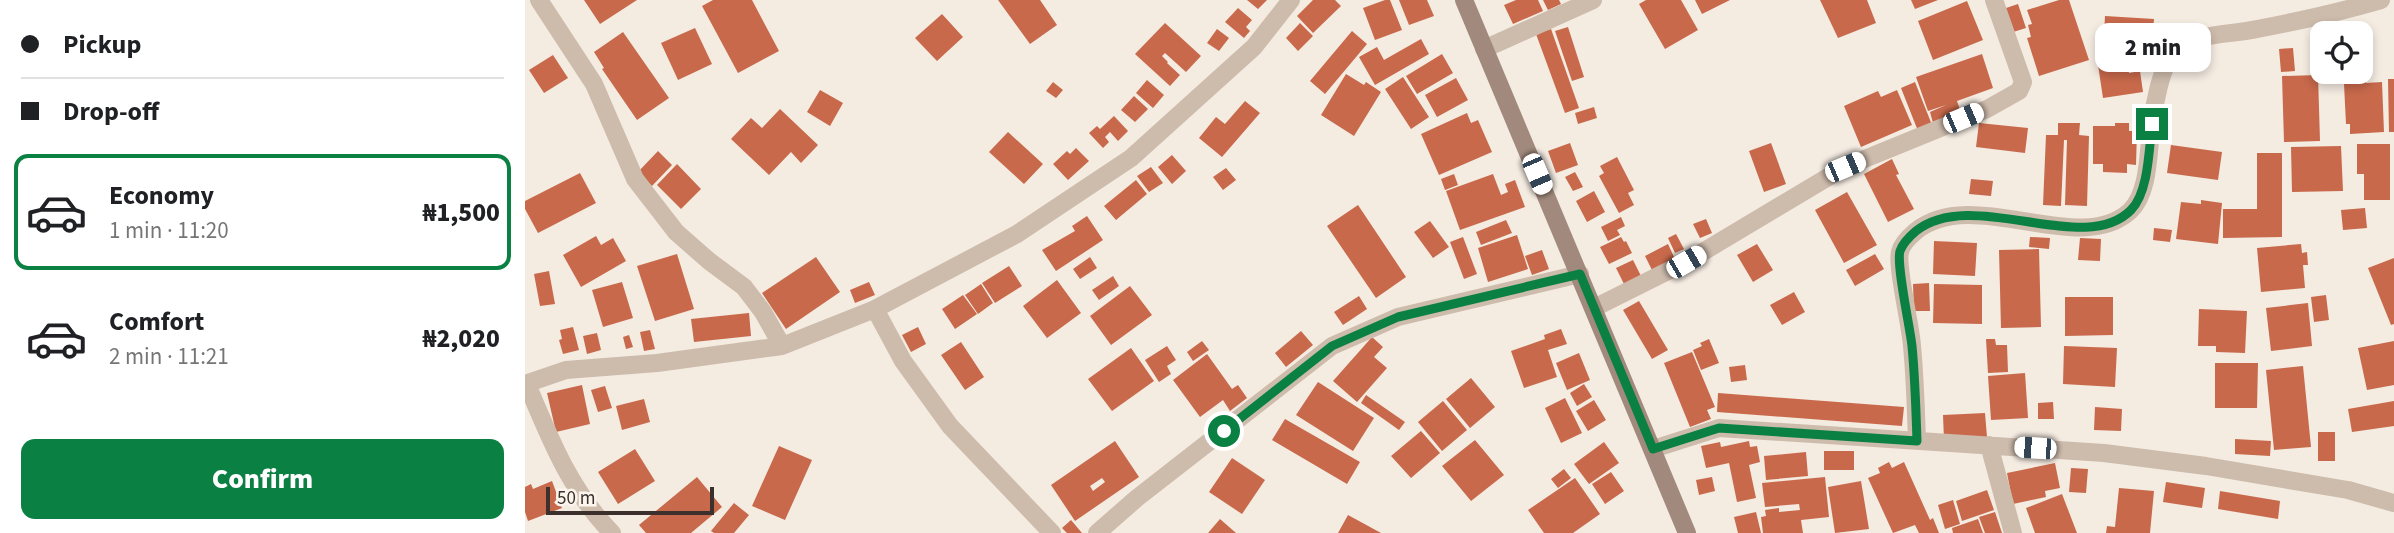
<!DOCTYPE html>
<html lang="en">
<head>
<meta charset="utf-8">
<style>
	body { margin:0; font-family:"Source Sans 3",sans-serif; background:#f2f2f2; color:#202124; height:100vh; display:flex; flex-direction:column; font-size:26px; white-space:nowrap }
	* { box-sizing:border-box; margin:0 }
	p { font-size:23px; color:#757577 }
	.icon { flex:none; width:38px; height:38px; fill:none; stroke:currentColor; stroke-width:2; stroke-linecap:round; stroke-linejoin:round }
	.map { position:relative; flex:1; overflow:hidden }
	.drawer { display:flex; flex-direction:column; background:#fff; width:525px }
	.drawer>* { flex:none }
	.banner { display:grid; align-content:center; height:154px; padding:0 21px; background:#fff }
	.buttons { position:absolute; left:1785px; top:21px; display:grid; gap:14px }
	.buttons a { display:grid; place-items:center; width:63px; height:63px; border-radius:14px; background:#fff; box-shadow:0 4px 10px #0003; font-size:35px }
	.scale { position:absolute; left:21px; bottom:18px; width:168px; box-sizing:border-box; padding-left:7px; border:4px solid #3b302b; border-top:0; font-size:19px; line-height:24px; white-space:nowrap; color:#3b302b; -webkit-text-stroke:5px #fbf5ee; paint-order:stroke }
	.end { position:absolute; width:32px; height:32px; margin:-16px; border:9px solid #0b8043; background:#fff; box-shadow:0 0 0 4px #fff }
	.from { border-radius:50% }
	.bubble { position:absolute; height:49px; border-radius:14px; background:#fff; box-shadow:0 4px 10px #0003; font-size:23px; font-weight:800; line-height:49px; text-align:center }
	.car { position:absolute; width:21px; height:42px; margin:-21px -10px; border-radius:9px; box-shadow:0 0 5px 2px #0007; background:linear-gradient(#fff 24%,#345 0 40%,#fff 0 76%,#345 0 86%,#fff 0) }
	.banner b { display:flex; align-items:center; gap:24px; height:66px; font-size:26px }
	.banner b+b { border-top:2px solid #e0e0e0 }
	.banner i { width:18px; height:18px; background:#202124 }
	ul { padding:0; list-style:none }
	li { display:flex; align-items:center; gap:21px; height:116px; margin:0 14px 10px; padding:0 7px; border:4px solid transparent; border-radius:14px }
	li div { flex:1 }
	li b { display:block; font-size:26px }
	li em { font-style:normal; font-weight:800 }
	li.active { border-color:#0b8043 }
	li>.icon { width:63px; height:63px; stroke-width:1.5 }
	.action { display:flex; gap:14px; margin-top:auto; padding:14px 21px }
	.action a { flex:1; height:80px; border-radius:14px; background:#0b8043; color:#fff; font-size:28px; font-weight:800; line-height:80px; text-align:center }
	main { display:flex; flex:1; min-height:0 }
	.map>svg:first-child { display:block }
</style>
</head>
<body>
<main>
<section class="drawer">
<div class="banner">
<b><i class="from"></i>Pickup</b>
<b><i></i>Drop-off</b>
</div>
<ul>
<li class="active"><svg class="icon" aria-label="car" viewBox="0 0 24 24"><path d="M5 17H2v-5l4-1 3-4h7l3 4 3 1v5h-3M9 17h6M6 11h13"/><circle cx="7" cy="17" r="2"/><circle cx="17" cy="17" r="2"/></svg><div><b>Economy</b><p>1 min · 11:20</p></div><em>₦1,500</em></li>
<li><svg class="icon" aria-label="car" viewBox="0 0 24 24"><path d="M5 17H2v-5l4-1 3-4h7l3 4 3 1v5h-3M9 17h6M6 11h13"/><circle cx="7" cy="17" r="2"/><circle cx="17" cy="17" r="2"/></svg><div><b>Comfort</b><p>2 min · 11:21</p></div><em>₦2,020</em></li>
</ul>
<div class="action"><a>Confirm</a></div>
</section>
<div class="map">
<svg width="1869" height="533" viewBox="0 0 1869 533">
	<rect width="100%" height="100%" fill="#f4ebe1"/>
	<path fill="#c8694b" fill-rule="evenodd" d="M59,0H112L75,24Z
		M188,0H227L254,51L213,73L177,6Z
		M473,0H515L532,25L505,44Z
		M722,0H742L733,9Z
		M788,0H810L816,6L788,33L772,16Z
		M860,0H865L877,30L850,40L838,8Z
		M874,0H902L909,16L884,25Z
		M991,0H1013L1018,11L988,24L979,5Z
		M1018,0H1034L1036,4L1023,10Z
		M1121,0H1156L1173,30L1140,49L1114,4Z
		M1170,0H1205L1177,14Z
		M1295,0H1342L1351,23L1313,38Z
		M1386,0H1413L1390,9Z
		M1534,0H1544L1564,60L1514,76L1502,38L1506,37L1503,25L1507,24L1502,10Z
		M1442,1L1458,40L1408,60L1393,21Z
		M1493,4L1501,28L1485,33L1478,9Z
		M713,8L727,20L721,27L725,31L719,38L700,22Z
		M417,14L438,37L412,61L390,38Z
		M1580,16L1629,19L1626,55L1578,52Z
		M640,23L676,56L661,72L640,53L637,56L643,62L642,63L655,75L645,86L610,54Z
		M775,23L788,36L773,51L761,38Z
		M1043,27L1059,77L1047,81L1030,31Z
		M170,28L187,64L153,80L136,43Z
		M692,29L704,38L694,51L682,43Z
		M1026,29L1054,108L1040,113L1011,34Z
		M827,31L842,44L800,94L785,81Z
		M98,32L144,98L112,120L77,69L79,68L69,52Z
		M896,39L904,54L850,85L834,57L852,47L859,60Z
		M1768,48L1770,71L1756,72L1754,49Z
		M917,54L928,73L892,94L881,76Z
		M1457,54L1468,88L1432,101L1436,113L1408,123L1405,112L1421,105L1403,111L1391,77Z
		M28,55L43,78L19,93L4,70Z
		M1602,60L1604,73L1615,71L1618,92L1578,98L1573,65Z
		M1836,69H1841V83L1857,82L1859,132L1825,134V124H1821L1819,84H1825V72H1836Z
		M821,74L839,85L841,82L856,92L829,136L796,115Z
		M1793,75L1795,141L1759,142L1757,76Z
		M878,77L904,117L886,129L860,89Z
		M931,78L943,100L912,117L900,95Z
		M1863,79H1869V132H1864Z
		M622,80L639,95L628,108L611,93Z
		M528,82L538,90L531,98L521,91Z
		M1390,82L1407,125L1393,131L1376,88Z
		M295,90L318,103L305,126L282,112Z
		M1372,90L1387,125L1336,147L1319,106L1353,91L1356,97Z
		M609,96L623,109L610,122L596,110Z
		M720,101L735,113L697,157L674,138L691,117L700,124Z
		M1069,107L1072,118L1053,124L1050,113Z
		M255,109L293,145L276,163L266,152L244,175L206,139L226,118L237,128Z
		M942,113L946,123L953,120L967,152L914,175L896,134Z
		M589,116L603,131L593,141L585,132L580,137L584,142L578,148L564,133L572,126L575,129Z
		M1454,123L1503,128L1500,153L1451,147Z
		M1533,123H1555L1554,135L1564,136L1562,206L1540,205L1542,140H1539L1536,206L1518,205L1521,135H1533Z
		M1590,123H1604V131H1612L1611,165L1602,164V173L1578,172V164H1568V126H1590Z
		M483,132L518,164L499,184L464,152Z
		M1045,143L1053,165L1031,173L1023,151Z
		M1246,143L1261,184L1239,192L1224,151Z
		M1832,144H1865V200H1839V174H1832Z
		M1646,145L1697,152L1693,180L1642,173Z
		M1816,146L1818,191L1767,192L1766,147Z
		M551,148L564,161L543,180L528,164L542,151L545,154Z
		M133,151L147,165L127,186L113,172Z
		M1732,153H1757V237L1698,238V209H1732Z
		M647,155L661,171L647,184L633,167Z
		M1092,157L1109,190L1103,193L1109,205L1094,213L1074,176L1079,173L1075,166Z
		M1367,159L1374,174L1371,175L1389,209L1363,222L1339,174Z
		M152,164L176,189L156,209L132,185Z
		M626,167L638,183L624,192L612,176Z
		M701,168L711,180L698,190L688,177Z
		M1050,172L1058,187L1048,191L1040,177Z
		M55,173L71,203L13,233L0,209V201Z
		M929,174L933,185L920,190L916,179Z
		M968,174L976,195L983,192L980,184L990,180L1000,207L935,230L921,191Z
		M1446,179L1468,181L1466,196L1444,194Z
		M611,180L622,194L591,220L579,206Z
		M1069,191L1080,212L1062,222L1051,201Z
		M1322,192L1352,245L1319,263L1290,210Z
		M1676,200L1697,203L1693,244L1651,239L1656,202L1676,204Z
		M833,205L881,277L851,298L802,226Z
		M1840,208L1842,228L1818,230L1816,210Z
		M562,216L578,240L531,271L517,250L550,231L547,226Z
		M1096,217L1100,226L1092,230L1095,235L1083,241L1076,227Z
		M1181,219L1187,233L1175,238L1168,224Z
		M981,220L987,233L956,245L951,232Z
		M905,221L924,247L908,258L889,232Z
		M1629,228L1647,230L1645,242L1628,240Z
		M1151,234L1159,249L1150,253L1143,238Z
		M992,235L1003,269L963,282L953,248Z
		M71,236L76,245L88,238L101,261L56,287L38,255Z
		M938,237L952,274L939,279L925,242Z
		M1096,237L1099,242L1101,241L1107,253L1084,264L1075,247Z
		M1505,237L1525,238L1524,249L1504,247Z
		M1555,238L1576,239L1575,261L1553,260Z
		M1409,241L1452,243L1450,276L1408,274Z
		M1143,244L1150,259L1127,270L1120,256Z
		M1232,244L1248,270L1228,282L1212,255Z
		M1776,244L1777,253L1782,252L1783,265H1778L1780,288L1736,292L1732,248Z
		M1514,249L1516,327L1476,328L1474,250Z
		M1017,250L1024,269L1007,275L1000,256Z
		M152,254L169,309L130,321L112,266Z
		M1350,254L1359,269L1330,286L1321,270Z
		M291,257L315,292L261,329L237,293Z
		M565,257L572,268L555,279L548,269Z
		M1869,258V324L1866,325L1843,268Z
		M1108,260L1116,276L1099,284L1091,268Z
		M484,266L497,286L470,303L457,283Z
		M24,271L30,304L15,306L9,274Z
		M588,276L594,286L574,300L567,290Z
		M532,280L556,313L522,338L498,306Z
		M97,282L108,318L78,327L67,290Z
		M344,282L350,295L330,303L325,290Z
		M1404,283L1405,311H1389L1388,284Z
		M456,284L468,303L453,314L440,295Z
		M1409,284L1457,285V324L1408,323Z
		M605,286L627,315L586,345L565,316Z
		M1269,292L1280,312L1257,325L1245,305Z
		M438,295L452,314L430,329L417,309Z
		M1801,295L1804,320L1789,322L1786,297Z
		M834,296L842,309L818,325L809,312Z
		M1540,297H1588V335L1540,336Z
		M1114,301L1143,350L1127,359L1098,310Z
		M1783,303L1787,346L1746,351L1741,308Z
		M1674,309L1722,311L1720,353L1691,352V346H1673Z
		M224,313L226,336L169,342L166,319Z
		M48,327L54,350L38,354L34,340L37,339L35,330Z
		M393,327L401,344L386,352L377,335Z
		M1036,329L1042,344L1023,350L1032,377L999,388L986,351L1020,339L1019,335Z
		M125,330L130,349L119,351L115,332Z
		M776,331L788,345L761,367L750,353Z
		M72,333L76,350L62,354L58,336Z
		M104,335L108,347L101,349L98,337Z
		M847,337L858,347L849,357L862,368L832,402L808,381Z
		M1184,339L1194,363L1176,370L1168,350L1177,346L1175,343Z
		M1461,339H1470L1471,345H1482L1483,372L1463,373Z
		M677,341L684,350L668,361L662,352Z
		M1869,341V385L1842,390L1833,348Z
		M436,342L459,377L440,390L416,355Z
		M642,346L651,360L642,366L646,374L634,382L620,360Z
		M1539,346L1592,348L1590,387L1538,384Z
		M606,348L629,381L587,411L563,379Z
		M1167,352L1190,407L1182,410L1186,419L1165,427L1139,363Z
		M1054,353L1065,380L1042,390L1031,363Z
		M682,354L707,389L713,385L722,398L705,411L698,400L675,417L648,380Z
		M1690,363H1733L1732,408H1690Z
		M1220,365L1222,380L1206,382L1204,367Z
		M1778,366L1786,447L1749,450L1741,370Z
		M1500,373L1503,418L1466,420L1463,376Z
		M946,378L970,407L945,428L921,399Z
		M793,382L849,418L828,451L771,415Z
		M1059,384L1067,397L1052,406L1045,393Z
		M57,385L65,424L31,432L22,393Z
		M80,386L87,408L73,412L66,390Z
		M1193,393L1379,407L1377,426L1192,412Z
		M841,395L880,422L874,430L836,403Z
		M1040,398L1057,433L1036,443L1020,408Z
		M119,399L125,422L97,430L91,406Z
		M1069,400L1081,420L1063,431L1051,411Z
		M918,401L942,430L917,451L893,422Z
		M1869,401V426L1827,432L1823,409Z
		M1528,402L1529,419H1513V403Z
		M1570,407L1597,409L1596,431L1569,430Z
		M1460,413L1462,437L1419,440L1418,415Z
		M760,419L835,462L822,484L747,440Z
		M896,431L915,453L886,478L866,456Z
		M1793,432H1810V461H1793Z
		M1710,439L1746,441L1745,456L1710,454Z
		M950,440L979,475L946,501L917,466Z
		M590,441L614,477L550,521L526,485ZM577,478L580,482L568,491L565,486Z
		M1224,441L1225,447L1232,446L1235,462L1224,465L1231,498L1212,502L1204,463L1181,468L1176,446L1195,442L1196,447Z
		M1079,442L1094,463L1064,484L1049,464Z
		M254,446L287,460L260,520L227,506Z
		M110,449L130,481L93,504L73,472Z
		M1299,451H1329V470H1299Z
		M1281,452L1283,476L1241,480L1239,456Z
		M707,458L740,480L717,514L684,492Z
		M1364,462L1367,468L1379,462L1405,520L1408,518L1414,533H1394L1390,525L1368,533L1343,478L1355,473L1353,468Z
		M1530,463L1535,488L1520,491L1521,497L1488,504L1482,473Z
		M1546,468L1563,469L1561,493L1544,492Z
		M1039,469L1046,478L1033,488L1026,479Z
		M1086,472L1099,491L1080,504L1067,484Z
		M172,477L197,507L166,533H121L114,525Z
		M1187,477L1190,491L1174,495L1171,480Z
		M1300,477L1304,517L1276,520L1278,533H1238L1236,517L1241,516L1240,510L1254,508V512L1275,510L1274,504L1240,507L1237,483Z
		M1050,478L1075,514L1048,533H1019L1003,510Z
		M27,481L37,508L3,521L0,512V487L6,484L8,489Z
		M1336,481L1344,529L1310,533L1303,487Z
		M1641,482L1680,488L1677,508L1638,502Z
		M1594,488L1629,491L1625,533H1581L1582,526L1590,527Z
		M1462,490L1469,510L1437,521L1431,501Z
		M1695,491L1755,501L1753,519L1693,509Z
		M1537,494L1552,533H1510L1501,508Z
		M1428,500L1435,524L1420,529L1413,505Z
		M209,503L224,515L209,533H189L186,531Z
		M1231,512L1236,533H1213L1209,517Z
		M1470,512L1477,533H1460L1454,517Z
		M823,515L856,533H813Z
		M695,519L711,533H683Z
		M1453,519L1458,533H1428L1427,528Z
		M546,520L557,533H542L537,528Z"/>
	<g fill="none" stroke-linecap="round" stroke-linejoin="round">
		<path stroke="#cdbbac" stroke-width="18" d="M14,0L69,84L110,179L151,232L184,261L219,287L238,312L257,346
			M959,49L1068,0
			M1069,308L1161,262L1320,167L1462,109L1494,91L1498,82L1469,0
			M350,309L378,361L425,426L527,533
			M0,384L41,370L132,363L257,346L350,309L492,234L606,158L729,47L766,0
			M2,384C25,439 45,490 87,533
			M1392,441C1391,410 1390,377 1387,346C1386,327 1371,265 1375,252C1377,243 1385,236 1391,231C1449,185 1554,258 1605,211C1624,193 1623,154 1626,130C1628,110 1636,63 1651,50C1672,32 1706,35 1732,29C1774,21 1815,12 1856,0
			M1464,445L1488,533
			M1128,449L1194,428L1579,453L1681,466L1823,490L1869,503
			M572,533L612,498L807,346L873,317L1055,274"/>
		<path stroke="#a18a7d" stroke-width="18" d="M939,0L1162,533"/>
	</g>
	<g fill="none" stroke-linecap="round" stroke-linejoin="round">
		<path stroke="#0b8043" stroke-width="9" d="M699,431L807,346L873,317L1055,274L1128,449L1194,428L1392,441C1391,409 1390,377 1387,346C1385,327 1371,264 1375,251C1378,243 1385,236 1391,231C1448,186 1559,258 1606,210C1624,192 1624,147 1627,124"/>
	</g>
</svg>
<div class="buttons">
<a><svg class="icon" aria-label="locate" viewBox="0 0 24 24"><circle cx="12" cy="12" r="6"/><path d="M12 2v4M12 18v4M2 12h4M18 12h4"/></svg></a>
</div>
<div class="scale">50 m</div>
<i class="end from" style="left:699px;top:431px"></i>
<i class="end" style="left:1627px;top:124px"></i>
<div class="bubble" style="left:1570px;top:23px;width:116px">2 min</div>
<i class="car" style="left:1438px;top:118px;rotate:67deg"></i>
<i class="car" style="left:1320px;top:167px;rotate:67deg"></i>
<i class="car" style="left:1012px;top:174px;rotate:157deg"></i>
<i class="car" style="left:1161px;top:262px;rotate:60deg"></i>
<i class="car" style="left:1510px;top:448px;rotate:274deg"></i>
</div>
</main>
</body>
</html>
